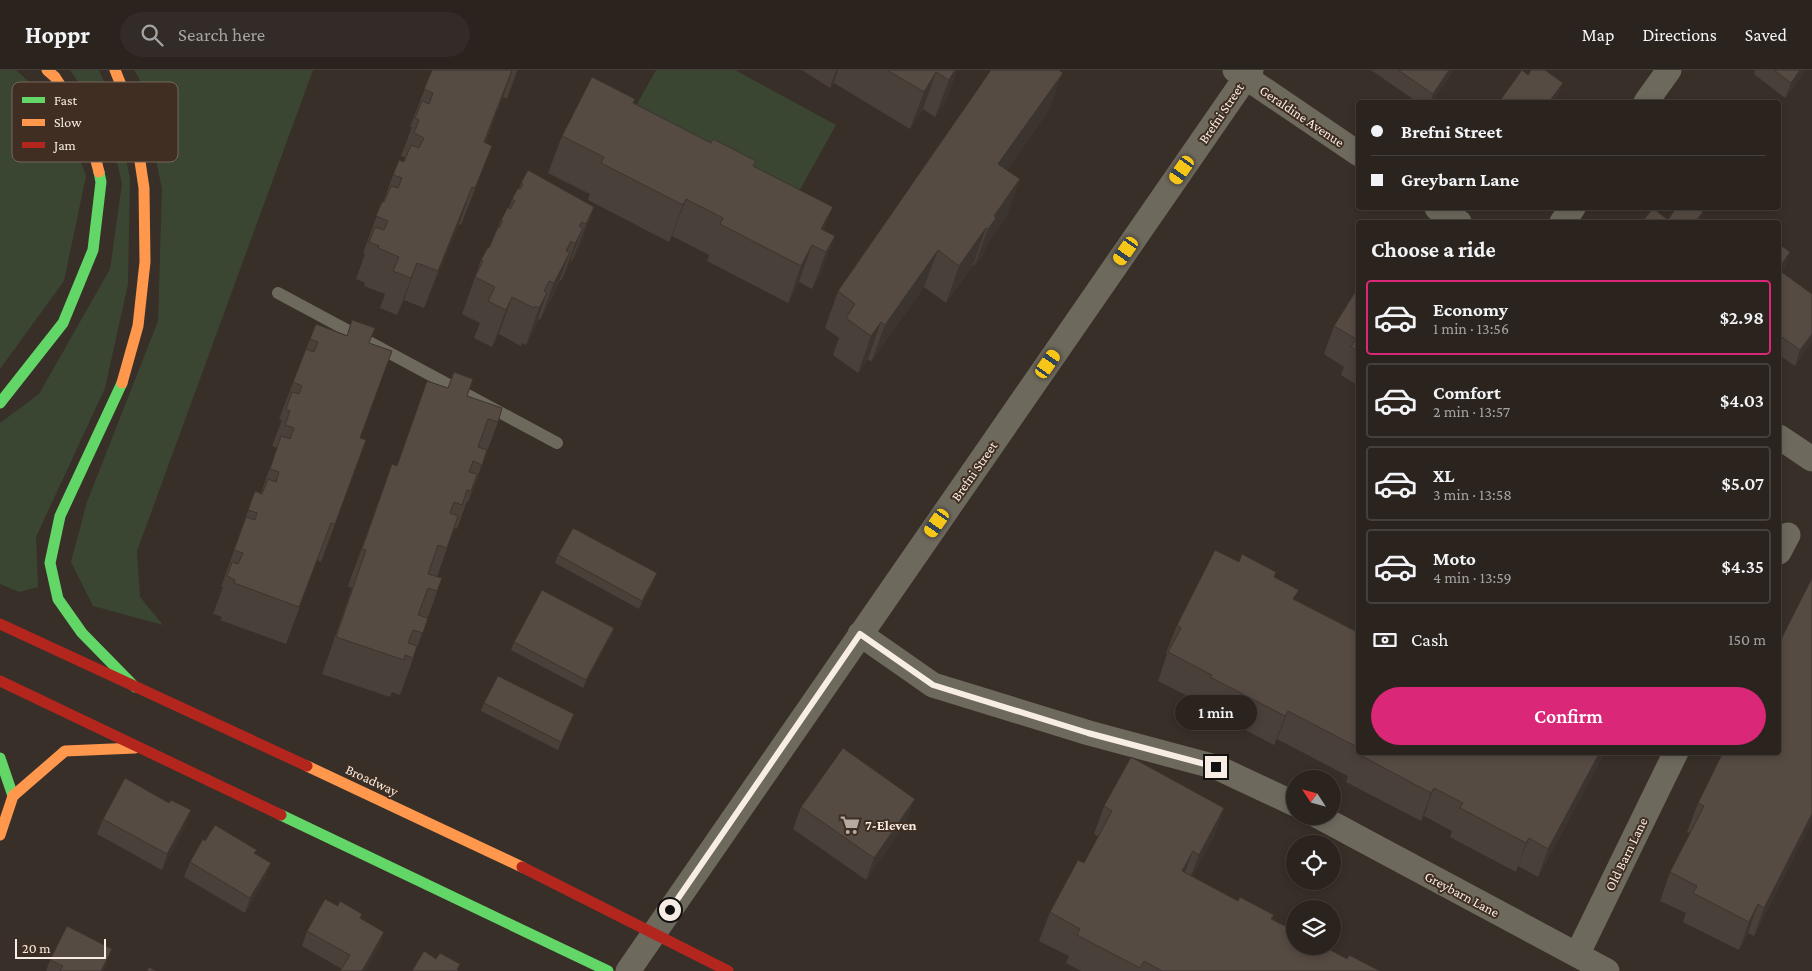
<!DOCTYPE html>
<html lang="en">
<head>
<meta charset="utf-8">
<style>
	body { margin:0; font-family:"Crimson Pro",serif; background:#322b27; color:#f1f3f6; height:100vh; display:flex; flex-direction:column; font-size:19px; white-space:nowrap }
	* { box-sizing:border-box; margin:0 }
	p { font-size:16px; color:#a5a4a4 }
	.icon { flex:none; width:28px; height:28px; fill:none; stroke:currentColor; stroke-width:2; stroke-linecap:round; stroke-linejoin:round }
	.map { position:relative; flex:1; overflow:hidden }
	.panel { position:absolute; left:1356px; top:150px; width:425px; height:535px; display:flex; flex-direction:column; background:#2a231e; border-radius:5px; box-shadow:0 2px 8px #0003,0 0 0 1px #46403c }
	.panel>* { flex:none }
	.top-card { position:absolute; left:1356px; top:30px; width:425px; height:110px; border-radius:5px; box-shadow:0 2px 8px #0003,0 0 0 1px #46403c; display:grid; align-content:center; height:110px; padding:0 15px; background:#2a231e }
	.needle { width:32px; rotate:306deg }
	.tools { position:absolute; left:1286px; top:700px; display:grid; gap:10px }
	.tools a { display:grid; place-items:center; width:55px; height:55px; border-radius:50%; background:#2a231e; box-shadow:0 2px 8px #0003,0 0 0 1px #46403c; font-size:25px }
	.scale { position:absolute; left:15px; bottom:12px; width:91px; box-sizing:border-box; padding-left:5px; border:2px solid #f8ede4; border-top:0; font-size:14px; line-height:18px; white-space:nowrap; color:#f8ede4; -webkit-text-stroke:4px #3f2e21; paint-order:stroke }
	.end { position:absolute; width:22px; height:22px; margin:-11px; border:6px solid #f8ede4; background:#111; box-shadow:0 0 0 2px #111 }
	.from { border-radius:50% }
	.bubble { position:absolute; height:35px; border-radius:18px; background:#2a231e; box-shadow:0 2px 8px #0003,0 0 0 1px #46403c; font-size:16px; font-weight:600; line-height:35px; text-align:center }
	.car { position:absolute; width:15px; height:30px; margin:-15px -8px; border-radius:6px; box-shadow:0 0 4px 1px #0007; background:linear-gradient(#f5c518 24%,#345 0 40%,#f5c518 0 76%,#345 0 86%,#f5c518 0) }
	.top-card b { display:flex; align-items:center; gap:18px; height:48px; font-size:19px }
	.top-card b+b { border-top:1px solid #46403c }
	.top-card i { width:12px; height:12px; background:#f1f3f6 }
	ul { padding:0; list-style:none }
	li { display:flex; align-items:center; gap:15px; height:75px; margin:0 10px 8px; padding:0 5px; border:2px solid #46403c; border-radius:5px }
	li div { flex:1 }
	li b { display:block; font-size:19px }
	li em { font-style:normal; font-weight:600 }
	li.on { border-color:#db2777 }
	li>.icon { width:45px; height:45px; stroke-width:1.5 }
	h2 { padding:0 15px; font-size:22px; line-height:60px }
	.pay { display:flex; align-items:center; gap:12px; height:55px; padding:0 15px; font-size:19px }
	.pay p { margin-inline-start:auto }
	.button { display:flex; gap:10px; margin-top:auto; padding:10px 15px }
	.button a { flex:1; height:58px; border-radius:30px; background:#db2777; color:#fff; font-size:20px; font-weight:600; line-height:58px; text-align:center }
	header { display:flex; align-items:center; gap:30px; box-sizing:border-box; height:70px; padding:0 25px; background:#2a231e; border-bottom:1px solid #46403c }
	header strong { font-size:24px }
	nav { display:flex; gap:28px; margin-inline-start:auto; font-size:18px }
	.search { width:350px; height:45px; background:#322b27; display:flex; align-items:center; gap:12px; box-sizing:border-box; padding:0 18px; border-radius:28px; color:#a5a4a4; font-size:19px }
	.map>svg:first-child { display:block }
</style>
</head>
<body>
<header>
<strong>Hoppr</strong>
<div class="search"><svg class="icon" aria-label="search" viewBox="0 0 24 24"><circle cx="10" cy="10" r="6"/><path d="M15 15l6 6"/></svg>Search here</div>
<nav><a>Map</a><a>Directions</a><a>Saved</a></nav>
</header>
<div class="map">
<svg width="1812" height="901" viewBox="0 0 1812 901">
	<rect width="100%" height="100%" fill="#382f28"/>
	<path fill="#3a4632" d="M0,0H16L63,43L86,106L64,211L0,299Z
		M70,0H99L114,34L130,108L128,214L105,318L36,467L38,517L19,522L0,514V353L39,324L110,199L122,114L109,58Z
		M134,0H313L137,481L140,527L163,555L93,536L71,492L87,432L158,251L162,119L139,8Z
		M656,0H735L836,55L793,132L632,43Z"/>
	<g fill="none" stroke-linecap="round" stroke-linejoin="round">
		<path stroke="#6e695d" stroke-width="12" d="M278,223L557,373"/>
		<path stroke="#6e695d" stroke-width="25" d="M1235,0L1359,84
			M1646,32L1669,0
			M1437,138L1459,152
			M1562,152L1573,138
			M1779,367L1812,389
			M1779,482L1788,465
			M860,564L933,615L1089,663L1216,697L1295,734
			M1318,746L1607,901
			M1577,885L1676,682
			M628,901L1251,0"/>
		<path stroke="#63d668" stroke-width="11" d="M122,313L60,446L50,493L58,529L82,563L135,617
			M0,333L63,253L93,180L101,112L99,102
			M0,688L13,726
			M281,745L608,901"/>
		<path stroke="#ff974d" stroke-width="11" d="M47,0L55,7L87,56L99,102
			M115,0L133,45L144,118L145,192L138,256L122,313
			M307,696L522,797
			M13,726L65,681L135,678
			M0,765L13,726"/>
		<path stroke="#b3261e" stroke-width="11" d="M0,554L307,696
			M0,611L281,745
			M522,797L728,901"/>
	</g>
	<path fill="#4a403a" d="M432,0H518L507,29L503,27L485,73L478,113L461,155L459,154L424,238L404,230L397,245L380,238L385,224L364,216L365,213L356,209L365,184L363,183L382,132H383L393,105L403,92L405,87L401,86L412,57H410Z
		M802,0H957L946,31L935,47L923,39L910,59L834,13L830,18Z
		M1371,0H1454L1432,32H1417Z
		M1755,0H1806L1785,28L1754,4Z
		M635,29L634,33L754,96L824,160L835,166L821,203L812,219L799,212L788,233L707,191L709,185L672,166L669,172L588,130L590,124L548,103L562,66Z
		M1049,40L1007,100V146L986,176L983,185L974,196L973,195L946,233L924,217L871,292L868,289L858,303L833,285L839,268L825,258L838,221Z
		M521,113L594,137L581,174L572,191L571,190L561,211L560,210L556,220L540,250L538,249L534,260L526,275L522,273L521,276L499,264L492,277L474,268L480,253L462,244L481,190L489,178L501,150L509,138L512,129L519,119Z
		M1779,174L1790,182L1785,198L1781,202L1812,271L1795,296L1779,285Z
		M1359,216V316L1341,305L1344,297L1324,284L1334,256Z
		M316,254L369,273L360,368L366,370L321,492L317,490L286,574L220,550L222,547L213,544L223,517H221L255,421L261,423L277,378L272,376L282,350L279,349L306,279Z
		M467,326L498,352L468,432L467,431L457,459L454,458L437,507L442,508L400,625L392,622L390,627L322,604L352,518L348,516L392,394L397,396Z
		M558,485L654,511L639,539L555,493Z
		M1239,492L1274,507L1295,530L1359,563V682H1605L1538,807L1518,796L1516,802L1450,767L1452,761L1424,746L1421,751L1346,712L1348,706L1277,669L1274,675L1200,636L1201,633L1158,611L1167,584L1166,583L1177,555Z
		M614,558L611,566L583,618L511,580L514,572Z
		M484,633L574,644L571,652L558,680L481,641Z
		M1698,733L1812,751L1754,866L1748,863L1739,880L1683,852L1686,843L1660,831L1670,802L1690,763L1687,762Z
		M1104,736L1224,738L1214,766L1192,806L1238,831L1274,845L1272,849L1347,889L1380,901H1081L1066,893L1069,886L1039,871L1050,842L1084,793L1098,767L1094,764Z
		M801,737L907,751L866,810L793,759Z
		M103,749L185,756L162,800L97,764Z
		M205,771L255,784L271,793L265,808L245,843L184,807L190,792Z
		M338,836L362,844L360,849L379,877L365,901H340L342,899L302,876L307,861Z
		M50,890L106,895L103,901H46Z"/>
	<path fill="#3c342f" d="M513,0L503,27L470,109L484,72Z
		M517,0H518L507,29Z
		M836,0H838L834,13L830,18Z
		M955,0H957L946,31L935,47L949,10Z
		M1449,0H1454L1432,32H1430L1433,24Z
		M1800,0H1806L1785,28L1791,13Z
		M936,2L923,39L910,59L924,22Z
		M1063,3L1049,40L985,131L998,94Z
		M1563,13L1557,28L1554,32H1549Z
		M492,76L478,113L461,155L475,118Z
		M1020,109L1007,146L986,176L983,185L974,196L988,159L994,146Z
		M472,117L459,154L424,238L438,201Z
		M686,129L672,166L669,172L683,135Z
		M594,137L581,174L572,191L586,154Z
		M833,137L819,174L821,159Z
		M1703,142L1699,152H1695Z
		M583,158L569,195L561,211L575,174Z
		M986,158L973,195L946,233L959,196Z
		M835,166L821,203L812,219L826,182Z
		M571,171L560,201L570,182L556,220L540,250L566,181Z
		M812,175L799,212L788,233L801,196Z
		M938,180L924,217L871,292L885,255Z
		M1790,182L1785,198L1779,206V198Z
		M417,193L404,230L397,245L411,208Z
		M547,223L534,260L526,275L539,238Z
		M512,227L499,264L492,277L506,240Z
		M881,252L868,289L858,303L871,266Z
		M1812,264V271L1795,296L1800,280Z
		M657,503L654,511L639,539L642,531Z
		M614,558L611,566L583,618L586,610Z
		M1288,641L1277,669L1274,675L1285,646Z
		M574,644L571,652L558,680L561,672Z
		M1600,682H1605L1538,807L1548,779Z
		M1434,718L1424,746L1421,751L1431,723Z
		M915,729L907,751L866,810L874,788Z
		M1224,738L1214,766L1188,813L1199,785Z
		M191,740L185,756L162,800L167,784Z
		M1812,744V751L1754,866L1764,838Z
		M1529,768L1518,796L1516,802L1526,773Z
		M1193,781L1182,810V801Z
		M271,793L265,808L245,843L250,828Z
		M1758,834L1748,863L1739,880L1749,852Z
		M384,862L379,877L365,901H362Z
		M112,879L106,895L103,901H101Z"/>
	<path fill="#564b43" stroke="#3c342f" d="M432,0H512L484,72L492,76L475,118L472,117L438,201L417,193L411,208L393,201L399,187L378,178L379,176L369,172L375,157L384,160L388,151L376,146L382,132H384L391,116L398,118L402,108L393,105L399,90L404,92L411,75L419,78L424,68L414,63L419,50L415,48L422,31L429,34L433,23L424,19Z
		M887,0H955L949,10L936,2L924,22Z
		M991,0H1059L1063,3L998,94L1020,109L994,146L996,148L988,159L986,158L959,196L938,180L885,255L881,252L871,266L846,248L855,234L838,221Z
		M1398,0H1449L1433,24Z
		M1522,0L1528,5L1531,0H1545L1563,13L1549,32H1499Z
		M1774,0H1800L1791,13Z
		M592,7L635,29L633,33L711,73L713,69L756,91L753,96L833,137L821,159L835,166L826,182L812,175L801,196L720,154L723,148L686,129L683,135L601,93L604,87L562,66Z
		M528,100L594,137L586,154L582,152L579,156L583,158L575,174L571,171L566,181L570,182L554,213L549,211L544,221L547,223L539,238L535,236L534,238L512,227L506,240L488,231L495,217L475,207L483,191L481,190L488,177L489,178L498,157L499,158L503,151L501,150L508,137L510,139L515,131L512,129L518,118L520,119L523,114L521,113Z
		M1653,138L1668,150L1676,138H1697L1703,142L1695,152H1642Z
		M1779,174L1790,182L1779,198Z
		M1779,200L1812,224V264L1800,280L1779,265V226L1780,223L1779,222Z
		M1359,216V282L1351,277L1356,269L1334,256Z
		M352,250L375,258L369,273L392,281L360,368L366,370L335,454L331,453L299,537L234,513L235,510L227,506L232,492L238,494L243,483L234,480L246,447L255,450L257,443L248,440L255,421L262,424L268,409L276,412L279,402L270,399L281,366L290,369L294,358L285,355L290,341L286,339L292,322L299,324L302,316L293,312L306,279L314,282L318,272L310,269L316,254L347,266Z
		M454,302L473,309L467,326L502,338L498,352L488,349L478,377L487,380L482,395L473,391L469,402L477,404L471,421L467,420L462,435L454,432L450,443L458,446L447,478L438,475L428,504L442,508L437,521L428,518L418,545L428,548L423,563L413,560L408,573L417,576L413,588L405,585L404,590L336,567L366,480L362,479L392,394L397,396L427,311L448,318Z
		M573,458L657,503L642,531L558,485Z
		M1215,480L1239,492L1242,484L1276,502L1274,507L1299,520L1293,529L1359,563V678L1288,641L1285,646L1210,607L1212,605L1168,582L1181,558L1177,555Z
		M1812,508V744L1764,838L1758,834L1749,852L1693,823L1697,816L1670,802L1704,736L1698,733L1723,682H1779V573Z
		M542,520L614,558L586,610L514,572Z
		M498,606L574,644L561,672L484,633Z
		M843,678L915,729L874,788L801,737Z
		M1359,680V682H1600L1548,779L1529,768L1526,773L1460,738L1463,733L1434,718L1431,723L1356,683Z
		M1131,687L1224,738L1199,785L1193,781L1182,801L1238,831L1240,827L1274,845L1271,849L1295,861V876H1323L1347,889L1349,885L1380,901H1162L1144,891L1140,898L1077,865L1080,859L1050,842L1078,790L1084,793L1112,741L1104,736Z
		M125,708L169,733L171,730L191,740L167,784L103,749Z
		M215,755L257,780L254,783L271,793L250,828L190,792L203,769L205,771Z
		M325,829L338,836L340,831L362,844L360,848L384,862L362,901H340L350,885L307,861Z
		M67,856L112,879L101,901H60L63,896L50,890Z
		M424,881L436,889L440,883L460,894L457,900L459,901H412Z
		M149,897L156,901H147Z"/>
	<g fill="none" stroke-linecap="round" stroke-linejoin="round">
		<path stroke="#f8ede4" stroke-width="6" d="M670,840L860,564L933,615L1088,663L1216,697"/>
	</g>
	<defs>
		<symbol id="supermarket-bare" viewBox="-9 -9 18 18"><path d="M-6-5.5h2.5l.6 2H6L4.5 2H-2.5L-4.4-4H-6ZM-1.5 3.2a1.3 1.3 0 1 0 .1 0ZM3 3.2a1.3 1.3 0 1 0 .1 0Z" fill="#b5aaa2" stroke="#3f2e21" stroke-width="2.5" paint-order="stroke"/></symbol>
	</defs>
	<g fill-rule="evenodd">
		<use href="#supermarket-bare" x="836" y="741" width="28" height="28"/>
	</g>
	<g text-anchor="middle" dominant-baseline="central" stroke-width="4" stroke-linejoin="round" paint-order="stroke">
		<g font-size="14" fill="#f8ede4" stroke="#3f2e21">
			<text transform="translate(1221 43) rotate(-56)">Brefni Street</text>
			<text transform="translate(1302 46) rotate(34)">Geraldine Avenue</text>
			<text transform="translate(974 401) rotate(-55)">Brefni Street</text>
			<text transform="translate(372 710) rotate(25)">Broadway</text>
			<text transform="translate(1626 784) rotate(-64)">Old Barn Lane</text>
			<text transform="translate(1462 824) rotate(28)">Greybarn Lane</text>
		</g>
		<g font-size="14" font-weight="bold" fill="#f8ede4" stroke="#3f2e21" text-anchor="start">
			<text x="865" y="755">7-Eleven</text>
		</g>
	</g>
	<rect x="12" y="12" width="166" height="80" rx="8" fill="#3f2e21" stroke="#76675c" stroke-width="1"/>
	<rect x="22" y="27" width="23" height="6" fill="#63d668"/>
	<rect x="22" y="49" width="23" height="7" fill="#ff974d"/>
	<rect x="22" y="72" width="23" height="6" fill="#b3261e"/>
	<g font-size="14" fill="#f8ede4">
		<text x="54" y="35">Fast</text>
		<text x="54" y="57">Slow</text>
		<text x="54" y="80">Jam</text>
	</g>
</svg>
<div class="tools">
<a><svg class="needle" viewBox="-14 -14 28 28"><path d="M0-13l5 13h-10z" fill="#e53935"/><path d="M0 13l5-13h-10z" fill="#a5a4a4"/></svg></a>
<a><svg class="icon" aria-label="locate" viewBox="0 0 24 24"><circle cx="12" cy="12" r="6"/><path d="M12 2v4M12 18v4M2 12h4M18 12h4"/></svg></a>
<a><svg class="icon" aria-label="layers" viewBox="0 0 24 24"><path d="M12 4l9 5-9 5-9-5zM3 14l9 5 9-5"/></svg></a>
</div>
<div class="scale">20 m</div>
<i class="end from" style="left:670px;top:840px"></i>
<i class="end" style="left:1216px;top:697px"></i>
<div class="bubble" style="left:1175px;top:625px;width:82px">1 min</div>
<i class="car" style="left:1182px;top:100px;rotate:215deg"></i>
<i class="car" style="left:1126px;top:181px;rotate:215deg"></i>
<i class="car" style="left:1048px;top:294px;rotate:35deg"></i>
<i class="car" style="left:937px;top:453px;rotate:215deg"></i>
<div class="top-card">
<b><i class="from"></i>Brefni Street</b>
<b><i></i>Greybarn Lane</b>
</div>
<section class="panel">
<h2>Choose a ride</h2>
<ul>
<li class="on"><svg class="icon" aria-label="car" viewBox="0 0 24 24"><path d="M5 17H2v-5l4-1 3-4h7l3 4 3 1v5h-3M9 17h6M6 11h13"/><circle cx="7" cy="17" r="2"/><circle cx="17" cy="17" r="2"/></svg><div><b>Economy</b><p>1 min · 13:56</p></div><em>$2.98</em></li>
<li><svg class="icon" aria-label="car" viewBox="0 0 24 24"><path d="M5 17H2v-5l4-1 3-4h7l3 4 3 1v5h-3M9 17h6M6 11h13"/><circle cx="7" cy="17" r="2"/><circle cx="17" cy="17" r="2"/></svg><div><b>Comfort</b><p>2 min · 13:57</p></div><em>$4.03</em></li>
<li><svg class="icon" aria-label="car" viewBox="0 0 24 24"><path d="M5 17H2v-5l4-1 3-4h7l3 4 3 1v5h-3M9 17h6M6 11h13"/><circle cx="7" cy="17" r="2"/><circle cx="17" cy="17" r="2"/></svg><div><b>XL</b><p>3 min · 13:58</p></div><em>$5.07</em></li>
<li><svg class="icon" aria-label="car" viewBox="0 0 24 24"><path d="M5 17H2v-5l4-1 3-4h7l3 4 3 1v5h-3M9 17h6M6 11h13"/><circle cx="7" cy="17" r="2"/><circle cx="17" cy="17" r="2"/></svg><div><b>Moto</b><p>4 min · 13:59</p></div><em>$4.35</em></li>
</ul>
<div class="pay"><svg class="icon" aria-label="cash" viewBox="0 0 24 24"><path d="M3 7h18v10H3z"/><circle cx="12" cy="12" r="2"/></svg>Cash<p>150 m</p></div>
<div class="button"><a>Confirm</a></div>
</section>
</div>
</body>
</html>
